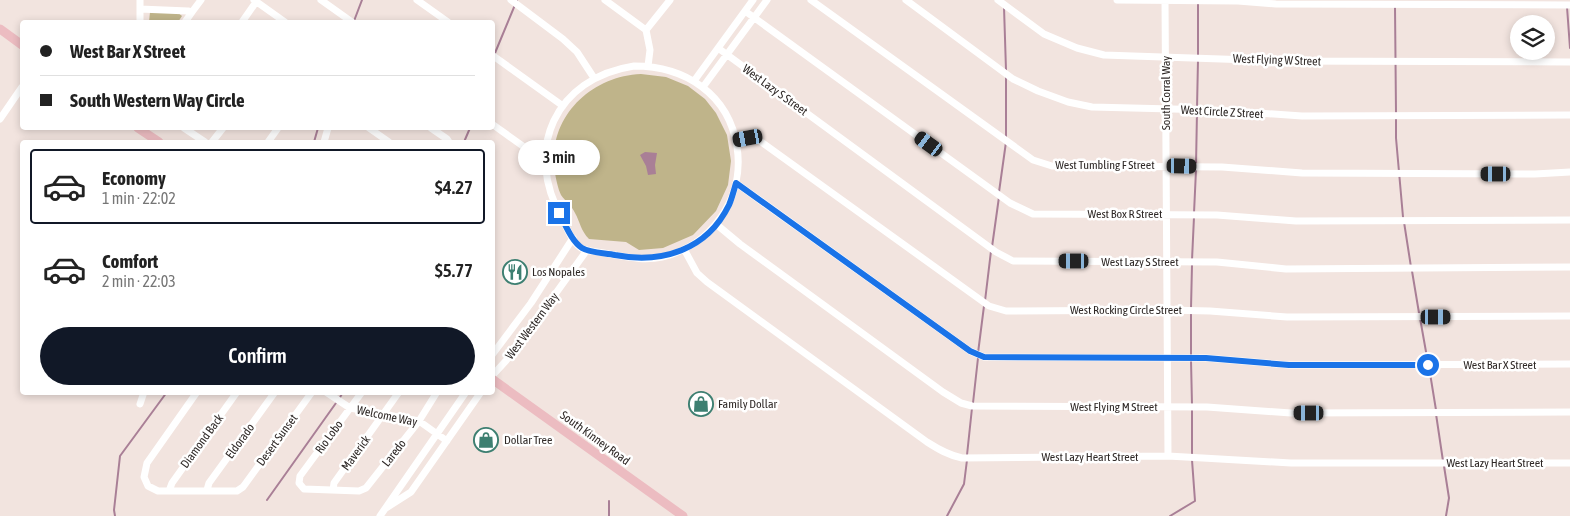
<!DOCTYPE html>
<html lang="en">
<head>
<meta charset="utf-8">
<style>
	body { margin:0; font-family:"Asap Condensed",sans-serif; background:#f6f6f6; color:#222; height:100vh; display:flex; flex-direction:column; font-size:19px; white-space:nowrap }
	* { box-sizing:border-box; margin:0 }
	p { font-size:16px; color:#767676 }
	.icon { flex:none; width:28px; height:28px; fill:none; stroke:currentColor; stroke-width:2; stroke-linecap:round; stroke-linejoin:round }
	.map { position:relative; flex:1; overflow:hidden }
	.drawer { position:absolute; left:20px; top:140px; width:475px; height:255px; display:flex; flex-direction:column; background:#fff; border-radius:5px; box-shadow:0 2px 8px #0003 }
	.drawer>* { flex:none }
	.hud { position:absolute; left:20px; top:20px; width:475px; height:110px; border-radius:5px; box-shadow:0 2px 8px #0003; display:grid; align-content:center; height:110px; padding:0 20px; background:#fff }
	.fabs { position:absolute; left:1510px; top:15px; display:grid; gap:10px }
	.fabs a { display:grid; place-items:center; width:45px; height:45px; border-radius:50%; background:#fff; box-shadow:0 2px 8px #0003; font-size:25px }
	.end { position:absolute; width:22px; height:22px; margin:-11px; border:6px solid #1a73e8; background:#fff; box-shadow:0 0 0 2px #fff }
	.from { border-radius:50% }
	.bubble { position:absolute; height:35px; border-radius:18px; background:#fff; box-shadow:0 2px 8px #0003; font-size:16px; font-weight:600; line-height:35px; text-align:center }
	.car { position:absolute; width:15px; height:30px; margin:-15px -8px; border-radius:6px; box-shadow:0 0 4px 1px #0007; background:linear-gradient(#222 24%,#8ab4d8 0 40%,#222 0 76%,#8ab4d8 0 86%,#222 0) }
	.hud b { display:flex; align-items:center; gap:18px; height:48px; font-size:19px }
	.hud b+b { border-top:1px solid #e0e0e0 }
	.hud i { width:12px; height:12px; background:#222 }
	ul { padding:9px 0 0; list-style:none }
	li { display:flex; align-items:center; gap:15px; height:75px; margin:0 10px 8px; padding:0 10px; border:2px solid transparent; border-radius:5px }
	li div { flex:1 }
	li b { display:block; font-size:19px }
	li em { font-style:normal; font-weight:600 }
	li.current { border-color:#111827 }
	li>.icon { width:45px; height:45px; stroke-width:1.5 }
	.cta { display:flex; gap:10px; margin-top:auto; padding:10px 20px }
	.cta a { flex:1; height:58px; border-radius:30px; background:#111827; color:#fff; font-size:20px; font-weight:600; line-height:58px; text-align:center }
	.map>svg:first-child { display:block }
</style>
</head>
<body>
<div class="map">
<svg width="1570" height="516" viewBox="0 0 1570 516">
	<rect width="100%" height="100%" fill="#f2e4df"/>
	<path fill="#bfb48a" d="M150,12H177L182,16L178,22H149Z
		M641,74L666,77L688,86L705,99L716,113L727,135L731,161L728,185L716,211L693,235L663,248L639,250L626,242L589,239C581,231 580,222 575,213C572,206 565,201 561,195C558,189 556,179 555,173C546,120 589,76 641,74Z"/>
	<path fill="#a97f96" d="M645,152L657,153L655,165L656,174L648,175L646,166L640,155Z"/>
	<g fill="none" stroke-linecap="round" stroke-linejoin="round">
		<path stroke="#a97f96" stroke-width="2" d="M1004,7L1006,70
			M1395,7L1396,113
			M1567,7L1570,48
			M354,21L362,0
			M495,53L517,0
			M1198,55V2
			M1006,77V138
			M1197,108L1198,60
			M1396,117V138L1403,217
			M314,142L318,128
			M464,142L470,128
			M1196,165L1197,112
			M999,192L1006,142
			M1194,213L1196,170
			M1404,222L1411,267
			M992,247L999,197
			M1192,260L1194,217
			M1412,271L1419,313
			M985,301L991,251
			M1191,308L1192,265
			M1191,312V355
			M1420,318L1428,363
			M978,353L984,306
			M1191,360L1192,405
			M1429,367L1436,410
			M339,399L343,392
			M973,403L978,358
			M1192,410V455
			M1436,414L1443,461
			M967,455L972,408
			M1444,466L1449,498L1446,516
			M267,500L336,403
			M115,516L114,510L120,456L167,392
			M609,516V501
			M947,516L964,484L967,460
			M1170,516L1195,501L1192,460"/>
		<path stroke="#fff" stroke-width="7" d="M254,0L285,22
			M321,0L352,22
			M417,0L448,22
			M511,0L563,39L577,52L594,78
			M605,0L646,30
			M811,0L1033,160L1052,166L1222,167L1302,173L1535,174L1570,172
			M906,0L1013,79L1038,91L1068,102L1092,107L1212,110L1302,116L1570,115
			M998,0L1044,34L1077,48L1104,55L1277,61L1570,62
			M1117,0L1238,1L1276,4L1570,5
			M1165,0L1168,456
			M140,9L188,11L192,12L201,0
			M745,11L1010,203L1033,214L1217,215L1296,221L1570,220
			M140,22V0
			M185,22L192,12
			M242,22L256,2
			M718,48L996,252L1013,261L1217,262L1286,269L1570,267
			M492,55L563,106
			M634,66C685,66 729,94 737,147C745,197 712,246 662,257C644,261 627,257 609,254C602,252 591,252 583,249C573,245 567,228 562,218C523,150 555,78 634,66Z
			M648,66L650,50L646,30L670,0
			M694,81L753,0
			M703,87L767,0
			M0,119L22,87
			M492,124L534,154L545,156
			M184,128L205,142
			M369,128L389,142
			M431,128L447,139L449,142
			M736,141L748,138L760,141L989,306L1006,311L1167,310L1210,311L1287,317L1570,316
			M212,142L223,128
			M268,142L278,128
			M324,142L328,128
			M736,183L970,351L984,357L1206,358L1289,365L1570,364
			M716,224L740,244L943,392L961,403L972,406L1207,407L1291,413L1570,412
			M684,249L697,273L707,282L927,442C938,449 948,455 962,458L1168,456L1291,463H1570
			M492,355L531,303L573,238
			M492,376L512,354L587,250
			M197,392L147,463L144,477L148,486L158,491H237L243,487L312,392
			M326,392L350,408L419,421L447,441
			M362,392L300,476L299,483L304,489L359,491L366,488L419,421L437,392
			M140,404L144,392
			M207,490L209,483L275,392
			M333,490L334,483L399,392
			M169,491L172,483L237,392
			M386,508L411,492L481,392
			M380,516L466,392"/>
		<path stroke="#ecbcc1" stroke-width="9" d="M0,29L22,45
			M138,128L159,142
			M492,379L683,516"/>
	</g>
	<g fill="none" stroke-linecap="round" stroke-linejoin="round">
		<path stroke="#1a73e8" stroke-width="6" d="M559,213C565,223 571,241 582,248C590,253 606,253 615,255C662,264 707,250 729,205C732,198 734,190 736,183L970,351L984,357L1206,358L1289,365H1428"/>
	</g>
	<defs>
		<symbol id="restaurant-ring" viewBox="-11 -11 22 22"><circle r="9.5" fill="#fff" stroke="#3d7f71" stroke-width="1.5"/><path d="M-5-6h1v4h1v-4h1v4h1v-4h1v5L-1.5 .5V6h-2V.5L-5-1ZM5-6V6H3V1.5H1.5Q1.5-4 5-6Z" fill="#3d7f71"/></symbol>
		<symbol id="shop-ring" viewBox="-11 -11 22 22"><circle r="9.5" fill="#fff" stroke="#3d7f71" stroke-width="1.5"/><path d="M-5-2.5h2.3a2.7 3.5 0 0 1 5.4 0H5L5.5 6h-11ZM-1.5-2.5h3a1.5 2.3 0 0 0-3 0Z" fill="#3d7f71"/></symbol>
	</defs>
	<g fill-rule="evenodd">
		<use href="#restaurant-ring" x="501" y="258" width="28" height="28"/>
		<use href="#shop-ring" x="687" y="390" width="28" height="28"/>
		<use href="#shop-ring" x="472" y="426" width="28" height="28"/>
	</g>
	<g text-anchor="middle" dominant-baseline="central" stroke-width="5" stroke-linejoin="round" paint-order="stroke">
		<g font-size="12" fill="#2f2927" stroke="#fff">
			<text transform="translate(1277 60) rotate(2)">West Flying W Street</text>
			<text transform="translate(775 90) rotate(36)">West Lazy S Street</text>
			<text transform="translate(1166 93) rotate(-90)">South Corral Way</text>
			<text transform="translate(1222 112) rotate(3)">West Circle Z Street</text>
			<text x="1105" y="165">West Tumbling F Street</text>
			<text x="1125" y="214">West Box R Street</text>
			<text x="1140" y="262">West Lazy S Street</text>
			<text x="1126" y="310">West Rocking Circle Street</text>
			<text transform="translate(532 326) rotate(-53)">West Western Way</text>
			<text x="1500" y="365">West Bar X Street</text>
			<text x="1114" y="407">West Flying M Street</text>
			<text transform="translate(387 416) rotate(12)">Welcome Way</text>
			<text transform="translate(329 437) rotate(-54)">Rio Lobo</text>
			<text transform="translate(595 438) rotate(36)">South Kinney Road</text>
			<text transform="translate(277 440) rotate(-54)">Desert Sunset</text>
			<text transform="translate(202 441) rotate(-54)">Diamond Back</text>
			<text transform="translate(240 441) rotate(-54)">Eldorado</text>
			<text transform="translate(356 453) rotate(-54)">Maverick</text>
			<text transform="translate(394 453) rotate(-52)">Laredo</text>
			<text x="1090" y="457">West Lazy Heart Street</text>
			<text x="1495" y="463">West Lazy Heart Street</text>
		</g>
		<g font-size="12" fill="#2f2927" stroke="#fff" text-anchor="start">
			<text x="532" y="272">Los Nopales</text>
			<text x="718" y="404">Family Dollar</text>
			<text x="504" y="440">Dollar Tree</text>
		</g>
	</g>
</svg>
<div class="fabs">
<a><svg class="icon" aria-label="layers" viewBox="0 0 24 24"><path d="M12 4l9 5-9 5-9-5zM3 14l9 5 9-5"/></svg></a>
</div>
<i class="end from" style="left:1428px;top:365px"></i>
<i class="end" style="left:559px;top:213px"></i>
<div class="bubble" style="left:518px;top:140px;width:82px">3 min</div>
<i class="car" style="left:748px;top:138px;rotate:260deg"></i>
<i class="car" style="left:929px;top:144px;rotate:306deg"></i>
<i class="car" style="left:1182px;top:166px;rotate:91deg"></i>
<i class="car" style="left:1496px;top:174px;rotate:270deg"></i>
<i class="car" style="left:1074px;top:261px;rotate:270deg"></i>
<i class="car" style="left:1436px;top:317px;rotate:90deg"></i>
<i class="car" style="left:1309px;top:413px;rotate:270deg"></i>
<div class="hud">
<b><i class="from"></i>West Bar X Street</b>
<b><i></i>South Western Way Circle</b>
</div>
<section class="drawer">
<ul>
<li class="current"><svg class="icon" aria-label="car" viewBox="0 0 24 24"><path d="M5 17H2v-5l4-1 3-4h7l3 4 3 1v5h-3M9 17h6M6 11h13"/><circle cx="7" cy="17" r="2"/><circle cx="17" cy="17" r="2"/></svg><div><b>Economy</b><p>1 min · 22:02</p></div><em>$4.27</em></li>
<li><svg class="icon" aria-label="car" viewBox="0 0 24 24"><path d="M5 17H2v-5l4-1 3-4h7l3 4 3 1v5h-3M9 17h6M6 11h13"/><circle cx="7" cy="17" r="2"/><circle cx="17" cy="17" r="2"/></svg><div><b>Comfort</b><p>2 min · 22:03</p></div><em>$5.77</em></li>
</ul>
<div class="cta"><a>Confirm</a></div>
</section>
</div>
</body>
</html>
